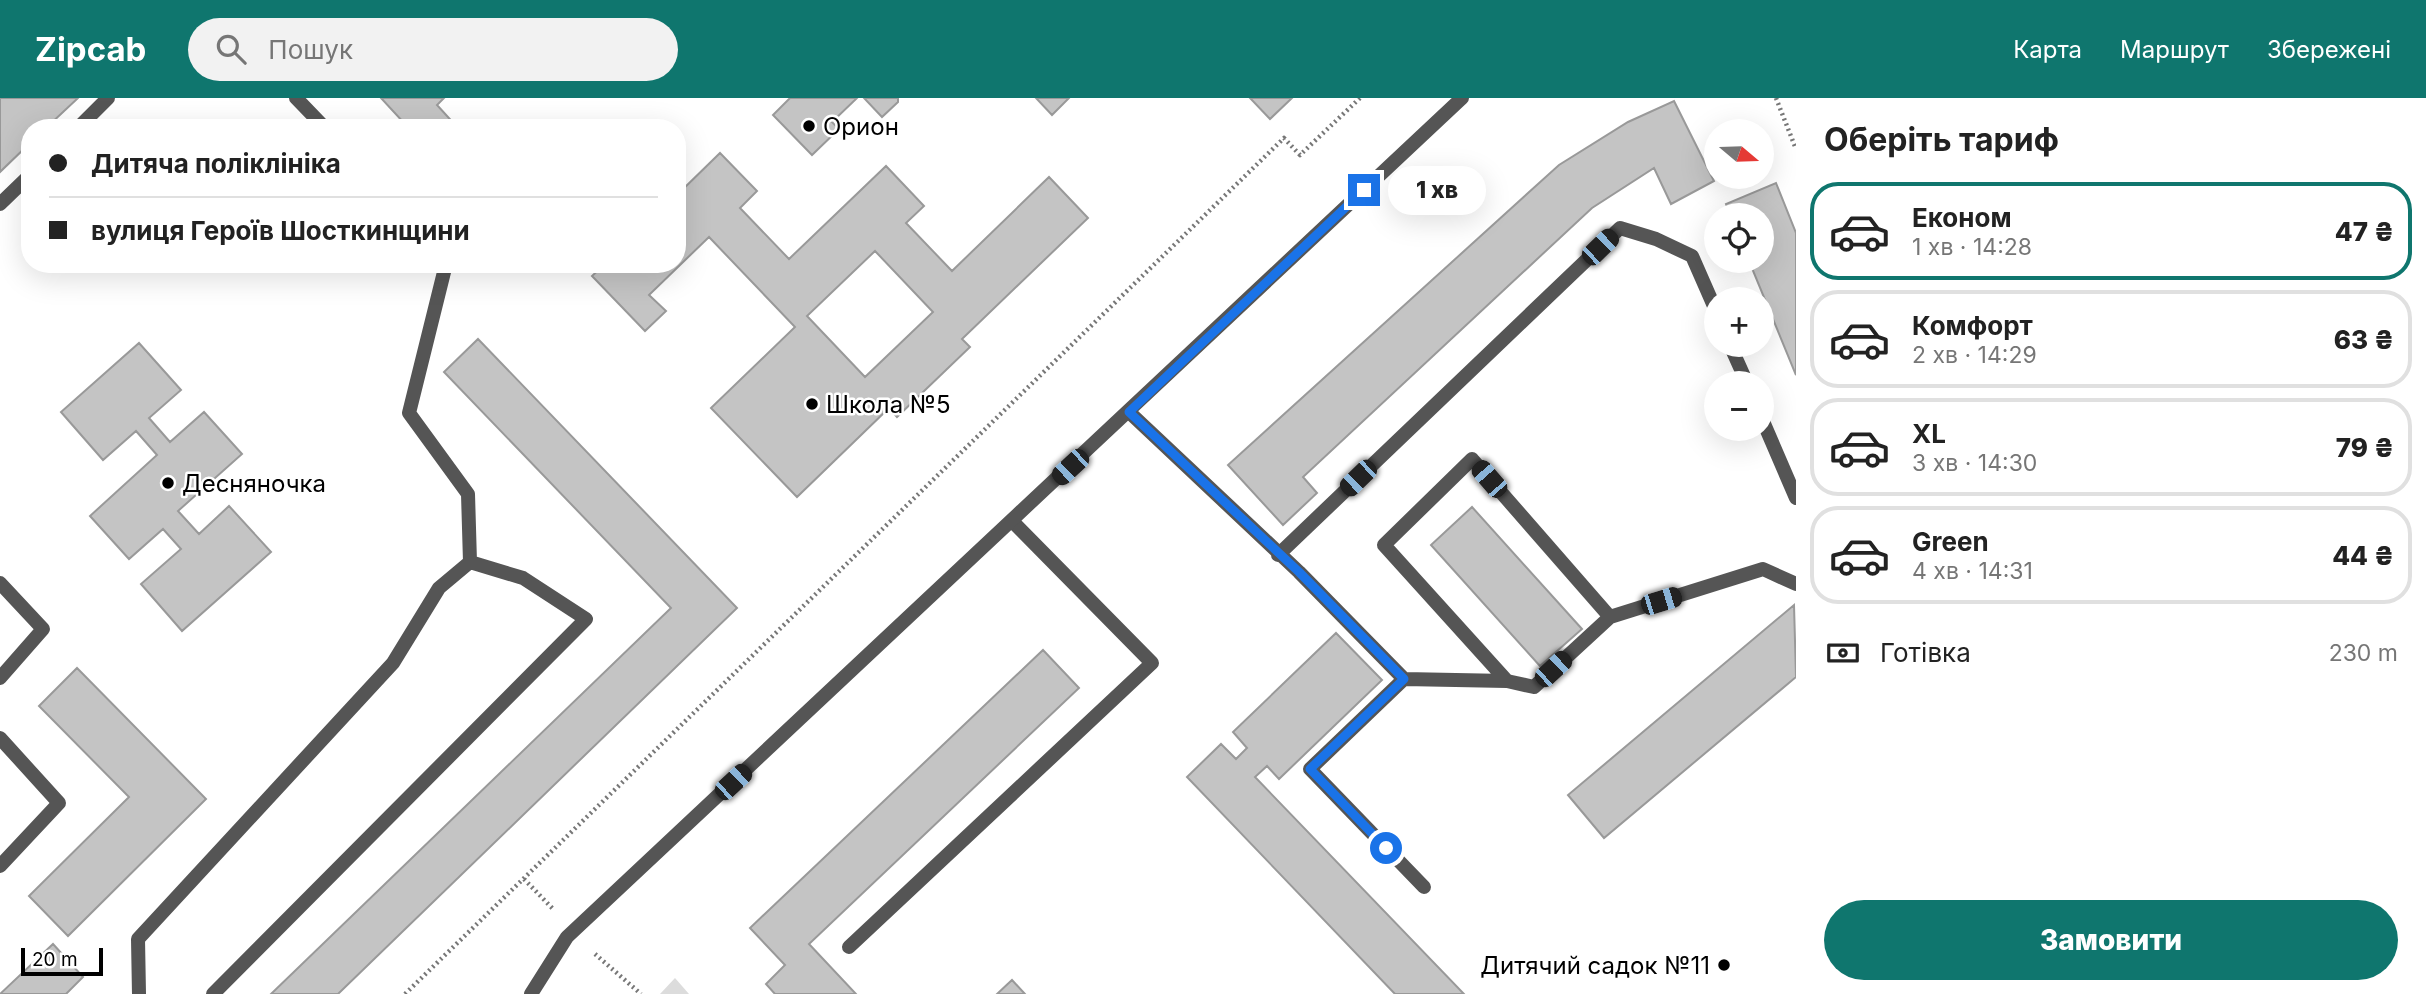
<!DOCTYPE html>
<html lang="uk">
<head>
<meta charset="utf-8">
<style>
	body { margin:0; font-family:Inter,sans-serif; background:#f2f2f2; color:#222; height:100vh; display:flex; flex-direction:column; font-size:26px; white-space:nowrap }
	* { box-sizing:border-box; margin:0 }
	p { font-size:23px; color:#767676 }
	.icon { flex:none; width:38px; height:38px; fill:none; stroke:currentColor; stroke-width:2; stroke-linecap:round; stroke-linejoin:round }
	.map { position:relative; flex:1; overflow:hidden }
	.sheet { display:flex; flex-direction:column; background:#fff; width:630px }
	.sheet>* { flex:none }
	.top-card { position:absolute; left:21px; top:21px; width:665px; height:154px; border-radius:28px; box-shadow:0 7px 28px #0002; display:grid; align-content:center; height:154px; padding:0 28px; background:#fff }
	.needle { width:46px; rotate:109deg }
	.controls { position:absolute; left:1704px; top:21px; display:grid; gap:14px }
	.controls a { display:grid; place-items:center; width:70px; height:70px; border-radius:50%; background:#fff; box-shadow:0 7px 28px #0002; font-size:35px }
	.scale { position:absolute; left:21px; bottom:18px; width:82px; box-sizing:border-box; padding-left:7px; border:4px solid #000; border-top:0; font-size:19px; line-height:24px; white-space:nowrap; color:#000; -webkit-text-stroke:5px #fff; paint-order:stroke }
	.end { position:absolute; width:32px; height:32px; margin:-16px; border:9px solid #1a73e8; background:#fff; box-shadow:0 0 0 4px #fff }
	.from { border-radius:50% }
	.bubble { position:absolute; height:49px; border-radius:24px; background:#fff; box-shadow:0 7px 28px #0002; font-size:23px; font-weight:800; line-height:49px; text-align:center }
	.car { position:absolute; width:21px; height:42px; margin:-21px -10px; border-radius:9px; box-shadow:0 0 5px 2px #0007; background:linear-gradient(#222 24%,#8ab4d8 0 40%,#222 0 76%,#8ab4d8 0 86%,#222 0) }
	.top-card b { display:flex; align-items:center; gap:24px; height:66px; font-size:26px }
	.top-card b+b { border-top:2px solid #e0e0e0 }
	.top-card i { width:18px; height:18px; background:#222 }
	ul { padding:0; list-style:none }
	li { display:flex; align-items:center; gap:21px; height:98px; margin:0 14px 10px; padding:0 14px; border:4px solid #e0e0e0; border-radius:28px }
	li div { flex:1 }
	li b { display:block; font-size:26px }
	li em { font-style:normal; font-weight:800 }
	li.active { border-color:#0f766e }
	li>.icon { width:63px; height:63px; stroke-width:1.5 }
	h2 { padding:0 28px; font-size:32px; line-height:84px }
	.pay { display:flex; align-items:center; gap:18px; height:77px; padding:0 28px; font-size:26px }
	.pay p { margin-inline-start:auto }
	.cta { display:flex; gap:14px; margin-top:auto; padding:14px 28px }
	.cta a { flex:1; height:80px; border-radius:42px; background:#0f766e; color:#fff; font-size:28px; font-weight:800; line-height:80px; text-align:center }
	header { display:flex; align-items:center; gap:42px; box-sizing:border-box; height:98px; padding:0 35px; background:#0f766e; color:#fff }
	header strong { font-size:33px }
	nav { display:flex; gap:38px; margin-inline-start:auto; font-size:24px }
	.search { width:490px; height:63px; background:#f2f2f2; display:flex; align-items:center; gap:18px; box-sizing:border-box; padding:0 24px; border-radius:38px; color:#767676; font-size:26px }
	main { display:flex; flex:1; min-height:0 }
	.map>svg:first-child { display:block }
</style>
</head>
<body>
<header>
<strong>Zipcab</strong>
<div class="search"><svg class="icon" aria-label="search" viewBox="0 0 24 24"><circle cx="10" cy="10" r="6"/><path d="M15 15l6 6"/></svg>Пошук</div>
<nav><a>Карта</a><a>Маршрут</a><a>Збережені</a></nav>
</header>
<main>
<div class="map">
<svg width="1796" height="896" viewBox="0 0 1796 896">
	<rect width="100%" height="100%" fill="#fff"/>
	<path fill="#dcdcdc" d="M675,880L689,896H660Z"/>
	<path fill="#c4c4c4" stroke="#999" stroke-width="2" fill-rule="evenodd" d="M0,0H78L46,30H30V45L0,74Z
		M381,0H444L437,7L458,30H401L405,26Z
		M790,0H857L832,24L839,31L812,57L773,17Z
		M864,0H898V4L882,19Z
		M1036,0H1069L1052,17Z
		M1250,0H1292L1270,21Z
		M1674,3L1714,83L1671,106L1654,70L1592,110L1303,379L1317,395L1283,427L1228,367L1559,67L1628,24Z
		M720,55L757,93L740,110L789,161L886,68L924,108L906,125L952,173L1049,79L1088,120L962,241L970,249L897,319L889,310L797,399L711,310L795,229L709,139L649,197L666,213L645,233L592,178L605,166H677V97ZM875,153L933,214L865,279L807,218Z
		M1776,85L1796,135V277L1749,163H1762V117H1730L1726,106Z
		M478,241L737,510L338,896H271L671,510L444,274Z
		M139,245L181,292L149,320L170,344L204,314L242,356L178,413L199,436L229,408L271,454L182,533L141,486L181,451L163,431L129,461L90,418L157,357L136,333L103,362L61,314Z
		M1472,409L1582,531L1540,568L1431,447Z
		M1794,507L1796,579L1604,740L1568,697Z
		M1336,535L1382,582L1279,681L1267,668L1255,679L1464,896H1395L1187,679L1221,646L1236,661L1247,650L1233,634Z
		M1043,552L1079,590L809,846L856,896H775L766,886L785,867L750,830Z
		M77,570L206,701L68,838L29,798L129,699L39,608Z
		M53,846L83,879L66,896H0Z
		M1012,882L1025,896H997Z"/>
	<g fill="none" stroke-linecap="round" stroke-linejoin="round">
		<path stroke="#777" stroke-width="4.5" stroke-dasharray="2 3.5" stroke-linecap="butt" d="M1776,0L1796,51
			M524,781L554,812
			M595,856L641,896
			M405,896L1284,40L1300,57L1360,0"/>
		<path stroke="#555" stroke-width="14" d="M296,0L325,30
			M78,30L108,0
			M0,106L30,77
			M446,166L409,315L468,396L470,464
			M1730,247L1747,285
			M1129,314L1299,474L1404,581
			M1762,321L1796,400
			M1278,457L1620,130L1656,141L1692,158L1717,215
			M0,485L43,531L0,580
			M1507,583L1384,447L1472,361L1610,519
			M0,640L59,705L0,768
			M1424,789L1310,671L1404,581L1507,583L1534,589L1610,519L1763,471L1796,486
			M849,849L1152,565L1012,423
			M139,896L138,841L393,565L439,490L470,464L523,480L586,521L213,896"/>
		<path stroke="#555" stroke-width="14" d="M531,896L567,839L1462,0"/>
	</g>
	<g fill="none" stroke-linecap="round" stroke-linejoin="round">
		<path stroke="#1a73e8" stroke-width="9" d="M1364,92L1129,314L1299,474L1404,581L1310,671L1386,750"/>
	</g>
	<g fill="#000" stroke="#fff" stroke-width="2.5">
		<circle cx="809" cy="28" r="7"/>
		<circle cx="812" cy="306" r="7"/>
		<circle cx="168" cy="385" r="7"/>
		<circle cx="1724" cy="867" r="7"/>
	</g>
	<g text-anchor="middle" dominant-baseline="central" stroke-width="5" stroke-linejoin="round" paint-order="stroke">
		<g font-size="24" fill="#000" stroke="#fff" text-anchor="start">
			<text x="823" y="28">Орион</text>
			<text x="826" y="306">Школа №5</text>
			<text x="182" y="385">Десняночка</text>
			<text x="1710" y="867" text-anchor="end">Дитячий садок №11</text>
		</g>
	</g>
</svg>
<div class="controls">
<a><svg class="needle" viewBox="-14 -14 28 28"><path d="M0-13l5 13h-10z" fill="#e53935"/><path d="M0 13l5-13h-10z" fill="#767676"/></svg></a>
<a><svg class="icon" aria-label="locate" viewBox="0 0 24 24"><circle cx="12" cy="12" r="6"/><path d="M12 2v4M12 18v4M2 12h4M18 12h4"/></svg></a>
<a>+</a>
<a>−</a>
</div>
<div class="scale">20 m</div>
<i class="end from" style="left:1386px;top:750px"></i>
<i class="end" style="left:1364px;top:92px"></i>
<div class="bubble" style="left:1388px;top:68px;width:98px">1 хв</div>
<i class="car" style="left:1600px;top:149px;rotate:46deg"></i>
<i class="car" style="left:1070px;top:369px;rotate:227deg"></i>
<i class="car" style="left:1358px;top:380px;rotate:226deg"></i>
<i class="car" style="left:1489px;top:381px;rotate:319deg"></i>
<i class="car" style="left:1661px;top:503px;rotate:73deg"></i>
<i class="car" style="left:1553px;top:571px;rotate:47deg"></i>
<i class="car" style="left:733px;top:684px;rotate:47deg"></i>
<div class="top-card">
<b><i class="from"></i>Дитяча поліклініка</b>
<b><i></i>вулиця Героїв Шосткинщини</b>
</div>
</div>
<section class="sheet">
<h2>Оберіть тариф</h2>
<ul>
<li class="active"><svg class="icon" aria-label="car" viewBox="0 0 24 24"><path d="M5 17H2v-5l4-1 3-4h7l3 4 3 1v5h-3M9 17h6M6 11h13"/><circle cx="7" cy="17" r="2"/><circle cx="17" cy="17" r="2"/></svg><div><b>Економ</b><p>1 хв · 14:28</p></div><em>47 ₴</em></li>
<li><svg class="icon" aria-label="car" viewBox="0 0 24 24"><path d="M5 17H2v-5l4-1 3-4h7l3 4 3 1v5h-3M9 17h6M6 11h13"/><circle cx="7" cy="17" r="2"/><circle cx="17" cy="17" r="2"/></svg><div><b>Комфорт</b><p>2 хв · 14:29</p></div><em>63 ₴</em></li>
<li><svg class="icon" aria-label="car" viewBox="0 0 24 24"><path d="M5 17H2v-5l4-1 3-4h7l3 4 3 1v5h-3M9 17h6M6 11h13"/><circle cx="7" cy="17" r="2"/><circle cx="17" cy="17" r="2"/></svg><div><b>XL</b><p>3 хв · 14:30</p></div><em>79 ₴</em></li>
<li><svg class="icon" aria-label="car" viewBox="0 0 24 24"><path d="M5 17H2v-5l4-1 3-4h7l3 4 3 1v5h-3M9 17h6M6 11h13"/><circle cx="7" cy="17" r="2"/><circle cx="17" cy="17" r="2"/></svg><div><b>Green</b><p>4 хв · 14:31</p></div><em>44 ₴</em></li>
</ul>
<div class="pay"><svg class="icon" aria-label="cash" viewBox="0 0 24 24"><path d="M3 7h18v10H3z"/><circle cx="12" cy="12" r="2"/></svg>Готівка<p>230 m</p></div>
<div class="cta"><a>Замовити</a></div>
</section>
</main>
</body>
</html>
